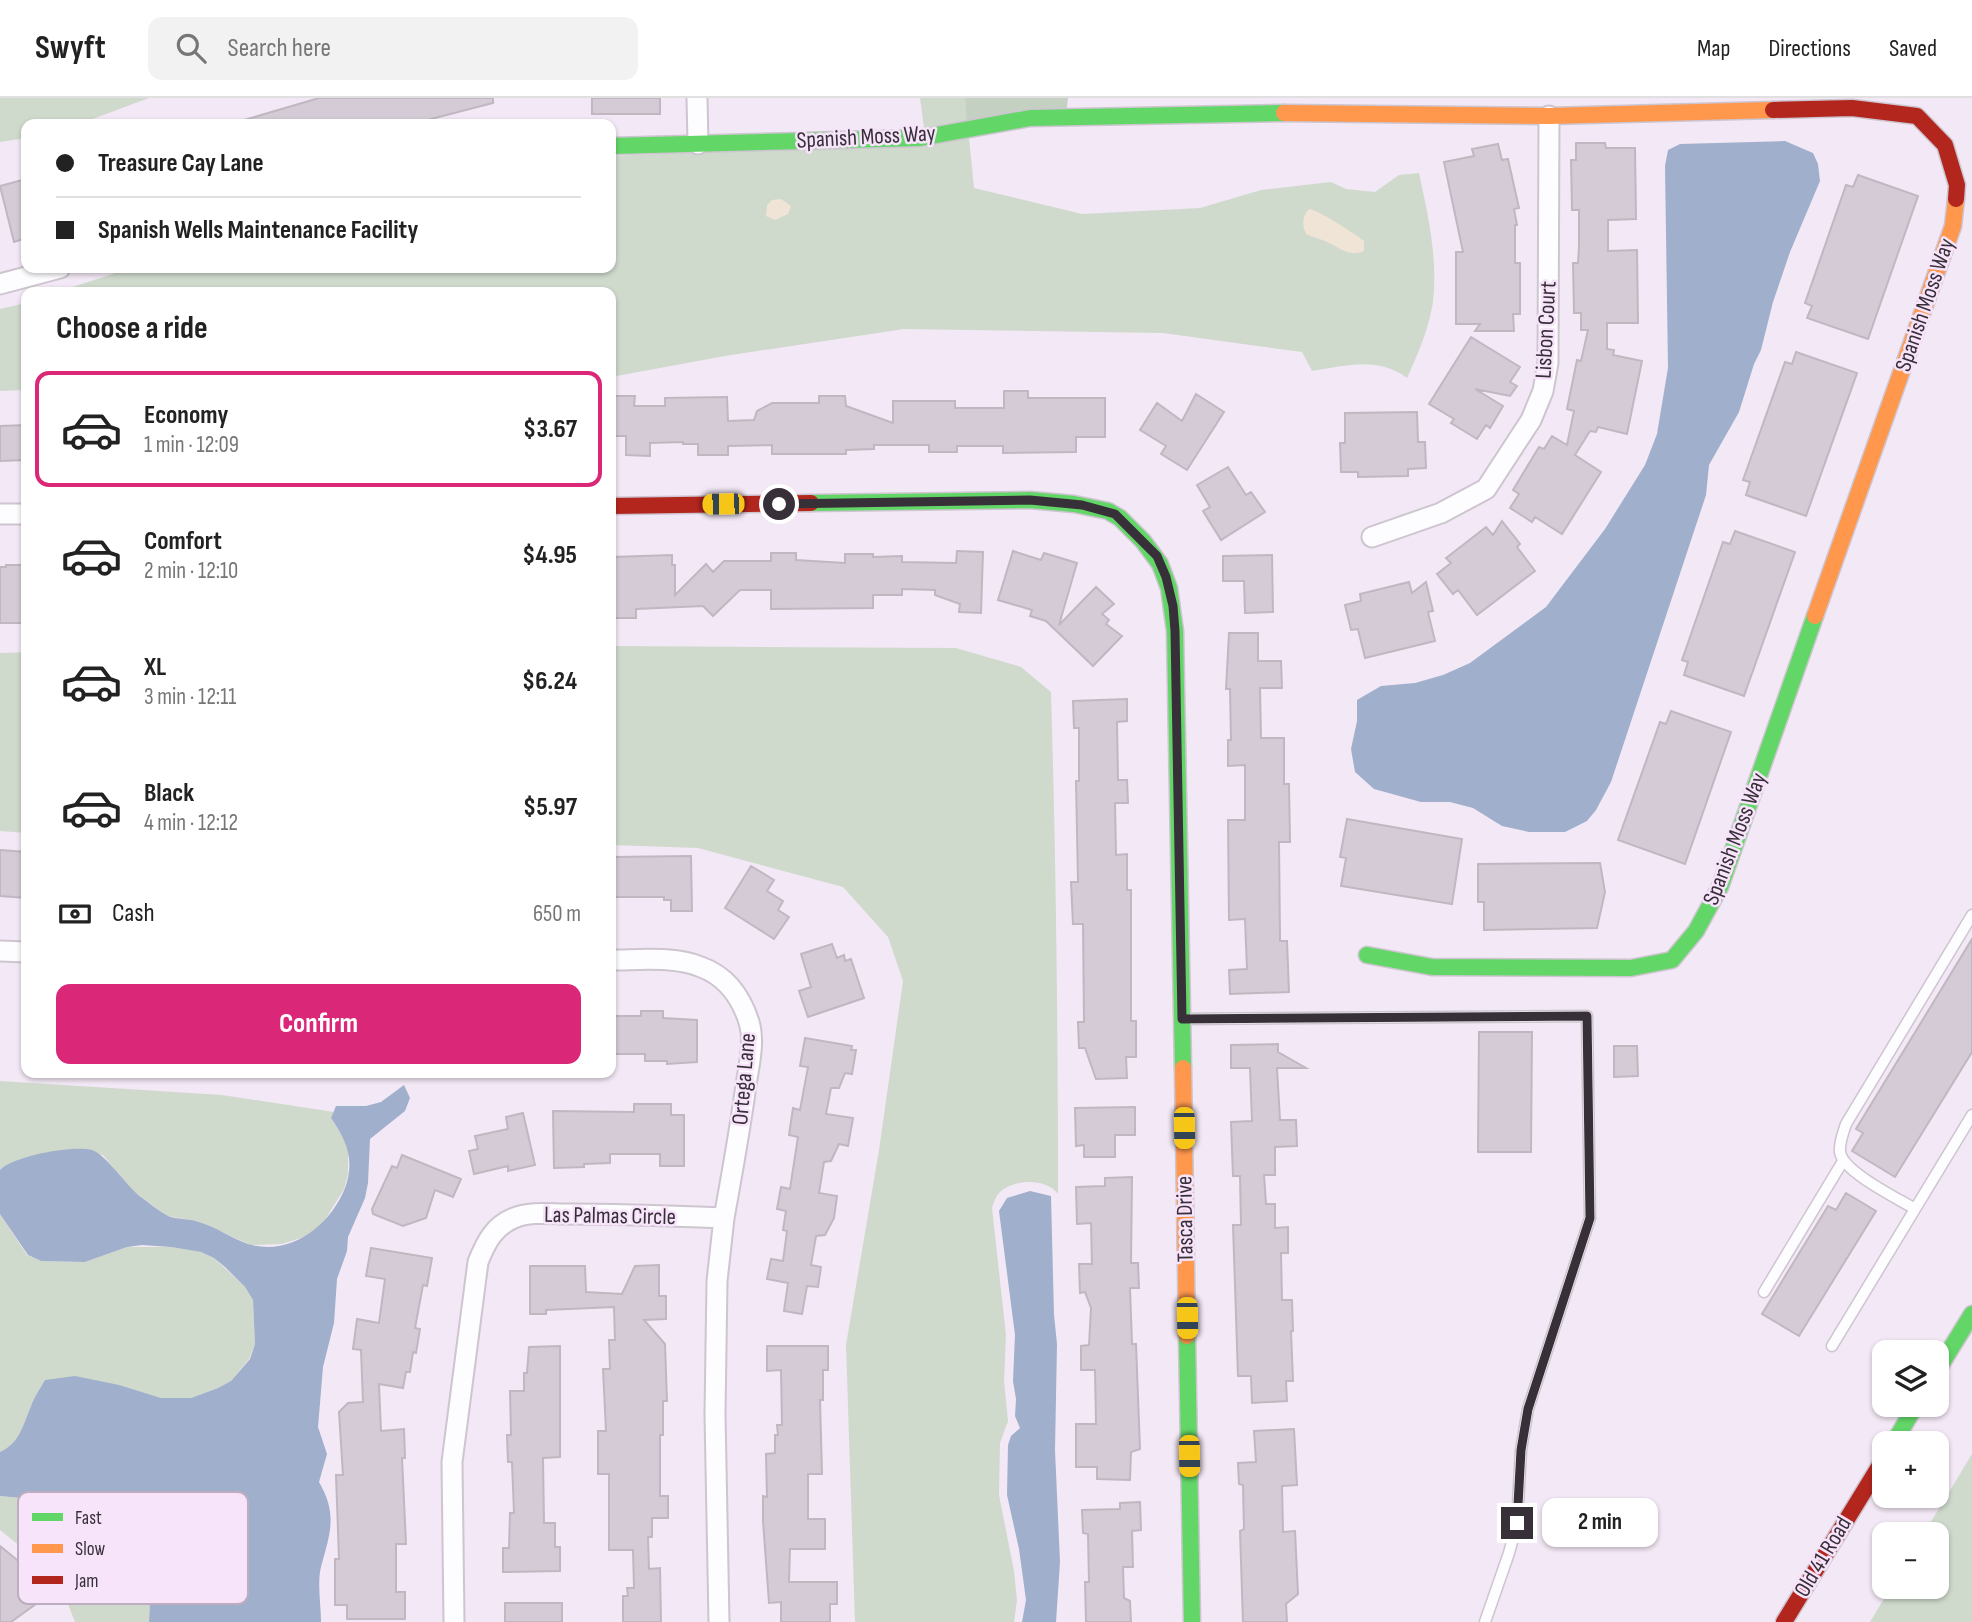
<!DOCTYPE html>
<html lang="en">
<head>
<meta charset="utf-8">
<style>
	body { margin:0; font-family:"Sofia Sans Condensed",sans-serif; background:#f2f2f2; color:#222; height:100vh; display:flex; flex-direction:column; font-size:26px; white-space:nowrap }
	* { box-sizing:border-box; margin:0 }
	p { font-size:23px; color:#767676 }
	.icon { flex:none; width:38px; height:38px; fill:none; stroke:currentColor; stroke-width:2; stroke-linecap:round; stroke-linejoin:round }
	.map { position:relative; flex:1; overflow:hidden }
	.drawer { position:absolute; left:21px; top:189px; width:595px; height:791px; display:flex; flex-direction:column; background:#fff; border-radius:14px; box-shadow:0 2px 5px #0004 }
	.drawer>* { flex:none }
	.banner { position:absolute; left:21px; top:21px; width:595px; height:154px; border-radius:14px; box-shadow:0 2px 5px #0004; display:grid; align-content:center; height:154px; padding:0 35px; background:#fff }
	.buttons { position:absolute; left:1872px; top:1242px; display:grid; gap:14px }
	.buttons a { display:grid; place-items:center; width:77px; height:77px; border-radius:14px; background:#fff; box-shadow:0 2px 5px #0004; font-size:35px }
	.end { position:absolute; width:32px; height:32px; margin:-16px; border:9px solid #383039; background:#fff; box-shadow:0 0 0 4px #fff }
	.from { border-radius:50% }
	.bubble { position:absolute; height:49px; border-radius:14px; background:#fff; box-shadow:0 2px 5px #0004; font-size:23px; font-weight:700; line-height:49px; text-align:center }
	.car { position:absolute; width:21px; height:42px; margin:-21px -10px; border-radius:9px; box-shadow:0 0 5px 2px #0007; background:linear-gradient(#f5c518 24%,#345 0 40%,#f5c518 0 76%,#345 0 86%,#f5c518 0) }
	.banner b { display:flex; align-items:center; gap:24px; height:66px; font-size:26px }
	.banner b+b { border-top:2px solid #e0e0e0 }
	.banner i { width:18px; height:18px; background:#222 }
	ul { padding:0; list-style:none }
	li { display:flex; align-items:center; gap:21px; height:116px; margin:0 14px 10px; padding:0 21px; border:4px solid transparent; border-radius:14px }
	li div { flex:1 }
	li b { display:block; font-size:26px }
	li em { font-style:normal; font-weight:700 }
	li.on { border-color:#db2777 }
	li>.icon { width:63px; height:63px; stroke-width:1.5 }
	h2 { padding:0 35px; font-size:32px; line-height:84px }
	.pay { display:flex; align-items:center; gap:18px; height:77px; padding:0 35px; font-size:26px }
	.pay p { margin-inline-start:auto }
	.button { display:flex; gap:14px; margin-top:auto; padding:14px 35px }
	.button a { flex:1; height:80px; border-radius:14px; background:#db2777; color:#fff; font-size:28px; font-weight:700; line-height:80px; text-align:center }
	header { display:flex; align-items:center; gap:42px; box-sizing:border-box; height:98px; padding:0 35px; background:#fff; border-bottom:2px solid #e0e0e0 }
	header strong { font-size:33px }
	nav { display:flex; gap:38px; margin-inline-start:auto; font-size:24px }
	.search { width:490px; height:63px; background:#f2f2f2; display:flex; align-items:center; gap:18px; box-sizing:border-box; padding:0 24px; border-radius:14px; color:#767676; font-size:26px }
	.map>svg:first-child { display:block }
</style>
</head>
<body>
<header>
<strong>Swyft</strong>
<div class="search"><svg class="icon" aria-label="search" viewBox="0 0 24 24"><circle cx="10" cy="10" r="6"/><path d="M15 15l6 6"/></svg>Search here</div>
<nav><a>Map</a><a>Directions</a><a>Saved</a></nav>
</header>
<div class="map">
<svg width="1972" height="1524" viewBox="0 0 1972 1524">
	<rect width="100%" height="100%" fill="#f3e8f5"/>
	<path fill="#cfdacd" d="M0,0H149L79,26H26V40L0,44Z
		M920,0H965L974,90L1082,116L1200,110L1261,92L1331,84L1346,91L1375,94L1399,77L1419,75C1428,117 1438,160 1433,204C1429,230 1418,256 1407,280C1377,258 1346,268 1312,273L1302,254L1163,235L904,231L725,258L611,279V194H57L131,170H611V58L926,45Z
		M26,205V292L0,293V211Z
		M611,548L956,550L1021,569L1051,594C1056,761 1058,928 1058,1096C1046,1080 1014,1081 1000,1094C995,1099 994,1104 992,1110L1006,1237L1004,1283L1008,1323L1000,1345L999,1397L1014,1473L1017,1502L1014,1524H855L846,1247L879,1052L903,883L888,839L843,789L698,750L611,747Z
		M26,554V735L0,733V555Z
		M0,983L222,997L334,1014L331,1020L348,1046V1076L344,1091L321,1128L310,1137L282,1146L251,1147L197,1123L167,1118L132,1092L103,1057L75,1052L45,1056L3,1069L0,1072Z
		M0,1116L27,1157L41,1163L85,1164L127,1149H171L201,1154L214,1160L245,1189L253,1202L255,1246L249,1261L231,1283L218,1290L191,1300H161L104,1284L45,1282C40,1291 34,1299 31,1308C23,1327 21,1345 0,1354Z
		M1972,1356V1524H1870L1891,1489H1937V1437H1923Z
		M0,1398L22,1400L66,1411H83L111,1420L138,1418L149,1427L153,1438L149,1524H75L57,1478L0,1432Z"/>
	<path fill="#c4d0c2" d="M965,0H1068L1066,16L967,28Z"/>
	<path fill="#efe4d6" d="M781,101L791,108L788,116L775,122L766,118L767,107L772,102Z
		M1309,111C1317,111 1357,137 1364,143V153C1349,159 1342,151 1329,145C1322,141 1314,140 1306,136C1302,126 1302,119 1309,111Z"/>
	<path fill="#a0afcc" d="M1785,43L1813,55L1818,66L1820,83L1790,154L1773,204L1761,252L1754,266L1739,314L1709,367L1706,397L1611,684L1596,712L1587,723L1565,734H1529L1502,728L1473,710L1450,704H1421L1374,691L1355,674L1351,651L1357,623V602L1381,588L1415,585L1443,577L1470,565L1546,509L1605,431L1645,367L1657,336L1668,270L1665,68L1668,52L1680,46Z
		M404,987L410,1000L405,1013L370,1041L368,1085L365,1100L348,1139L347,1153L337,1181L334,1225L323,1269L318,1329L327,1356L319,1384C338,1417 330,1435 321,1469C317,1485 321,1507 321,1524H149L153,1438L149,1427L138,1418L111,1420L83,1411L51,1410L22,1400L0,1398V1354C20,1345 23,1327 31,1308C34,1299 40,1291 45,1282L75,1278L119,1287L161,1300H191L218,1290L231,1283L250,1261L255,1246L253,1202L245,1189L225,1169L214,1160L201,1154L171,1149L142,1147L127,1149L85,1164L41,1163L28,1157L0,1116V1072C13,1058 73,1047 92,1052C107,1057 126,1088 141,1099C149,1105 159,1113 168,1118C177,1122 189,1120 199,1124C216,1129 231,1140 248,1146C290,1159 330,1128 345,1090C355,1062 347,1043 331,1020L336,1008H366L381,1004Z
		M1030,1093L1051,1098L1054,1217L1057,1246L1055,1352L1060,1464L1056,1524H1022L1026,1502L1019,1451L1007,1397L1008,1347L1011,1338L1020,1330L1015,1318L1016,1301L1013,1283L1015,1237L999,1113L1007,1100Z"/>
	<path fill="#d4cbd6" stroke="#c0b7c1" stroke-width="2" d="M319,0H493V5L431,21L433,26H241V23Z
		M592,0H660V16H592Z
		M1576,45H1605L1606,50H1635L1636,121L1608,122V153L1637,152L1638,225H1607V251L1614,252L1613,257L1642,263L1627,336L1598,329L1596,334L1590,333L1575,357L1601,374L1562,436L1535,419L1532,424L1510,410L1519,396L1513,392L1539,349L1544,351L1552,338L1567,347L1574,313L1567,311L1577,262L1581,263L1588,232H1581V215H1574L1573,165H1578L1579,148V112H1572L1571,62H1576Z
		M1498,46L1502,62L1508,61L1519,110L1514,111L1517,127H1515V165H1520V216H1513L1514,233H1475L1480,226H1456V154H1463L1444,64L1474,58L1472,51Z
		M1858,77L1918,98L1868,241L1807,220L1812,208L1805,205L1846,87L1853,89Z
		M26,81V140L14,144L0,88Z
		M1471,239L1520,269L1510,284L1517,288L1510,298L1475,291L1503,308L1490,330L1486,327L1477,341L1451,325L1454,321L1429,306Z
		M1796,254L1857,275L1806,418L1746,397L1750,384L1743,382L1785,264L1792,266Z
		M1004,293H1028V300H1105V339H1076V354L1003,355V348H957V354H929V347H874V351L846,352V356H772V347L728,348V357H698V346H683V344L650,345V358L626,357V338H611V298H635L634,308H665V300L727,299L728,323L754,322L757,313L772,305H819V298H845L846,308L893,325V303H955V310H1004Z
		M1196,296L1224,314L1187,372L1161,356L1166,348L1140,332L1157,305L1182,323Z
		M1417,314L1418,344H1425L1426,370L1408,371V378L1358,379V374H1341L1340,345H1345V315Z
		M26,327V362L0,363V328Z
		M1228,369L1246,397L1251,394L1265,414L1221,442L1203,413L1210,409L1197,387Z
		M1502,423L1520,446L1517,449L1535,473L1477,517L1458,492L1453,496L1437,476L1451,465L1446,460L1486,429L1493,437Z
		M1735,433L1795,454L1744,598L1684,577L1688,564L1682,562L1723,444L1730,446Z
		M957,453L983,454L981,515L959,514L960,506L935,497V492L902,491V497H873V510L771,511V492H740L713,518L703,508L636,511V520H612V459L672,457V467H675V497L706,466L713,474L724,463H771V455H796V462L845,465V456H873V459L902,458V464L956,465Z
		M1013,453L1041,462L1044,455L1077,465L1059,527L1096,489L1114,506L1102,516L1109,522L1106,526L1122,538L1093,568L1046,523L1030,518L1032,512L998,502Z
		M1272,457L1273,514L1245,515L1244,483H1223V458Z
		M6,467H26V525H0V469H6Z
		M1409,484L1412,495L1426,484L1433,513L1428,514L1435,543L1365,560L1358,531L1351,532L1345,507L1361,503L1360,496Z
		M1229,535H1258V563H1281L1282,590H1260L1261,640H1284V686H1289L1290,744H1279L1280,843H1287L1289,894L1230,896L1229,872L1247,871L1245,821L1229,822L1228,722H1245V667L1228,668V642H1231L1230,591H1226Z
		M1127,601V623L1117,624L1118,682H1127L1128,705H1115L1116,757L1127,756V792H1131V923H1136V959H1126L1127,980L1096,981L1085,950H1079L1078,924H1084L1083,826H1073L1071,784H1078L1076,683H1079V630H1074L1073,603Z
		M1671,613L1731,634L1685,766L1618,742L1660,624L1666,626Z
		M1347,721L1462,741L1452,806L1341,788L1346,760L1340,759Z
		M0,752L26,754V800L0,798Z
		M691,758L692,813H671V802H664V799H611V759Z
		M1600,765L1605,794L1597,830L1484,832V804H1478V766Z
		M751,768L774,782L767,793L783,803L778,812L789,819L774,841L725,810Z
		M1972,841V954L1895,1079L1852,1053L1863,1035L1856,1031Z
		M832,846L837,860L844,857L845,863L851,861L864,900L808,919L799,893L811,889L801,856Z
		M641,913H663V920L697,922V964L667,966V963H645V956H611V918H641Z
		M1479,934H1532L1531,1054H1478Z
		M805,940L852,948L851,952H856L852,976L845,975L839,990H831L826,1016L853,1020L848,1048L839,1046L831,1063L824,1064L819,1095L837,1098L834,1120L825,1137L816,1138L811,1167L821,1169L818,1189L807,1188L802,1216L784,1213L788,1185L767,1181L771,1161L783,1163L787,1133L783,1132L786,1113L777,1111L781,1089L790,1091L798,1039L789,1037L793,1010L800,1012L808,969L800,968Z
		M1278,946V954L1306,970H1277L1280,1022H1296L1297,1048L1275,1049V1077H1264L1266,1106H1275V1130L1288,1129V1155H1281L1282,1202H1292L1293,1233H1291L1293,1283H1286L1287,1303L1252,1305L1251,1278H1238L1233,1127H1241L1240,1078H1233L1231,1024L1252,1023L1250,970H1231V947Z
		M1614,948H1637L1638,978L1614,979Z
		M634,1006H671V1017H684V1068H660V1056H610V1065L584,1066V1069L554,1070L553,1013L634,1014Z
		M1135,1009V1037H1115V1059H1084V1047L1076,1048L1075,1010Z
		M523,1015L535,1067L508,1073V1068L474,1076L469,1053L478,1051L475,1038L508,1031L506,1019Z
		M402,1057L461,1081L453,1099L435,1092L426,1120L403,1128L373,1116L372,1111L392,1068L397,1070Z
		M1132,1079L1131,1165H1138L1139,1190H1130L1132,1246H1136L1140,1351L1131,1354L1130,1382L1097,1381V1369H1076V1326H1096L1095,1272H1081V1248L1089,1247L1091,1210L1085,1194L1080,1195L1079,1166H1092L1091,1125L1077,1126L1076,1089L1105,1088V1080Z
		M1846,1095L1876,1113L1799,1238L1762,1216L1828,1108L1836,1112Z
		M371,1150L432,1160L427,1188L423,1187L415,1230L420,1231L416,1255L413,1254L410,1274H406L403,1290L379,1286L381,1333L404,1331L405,1360H402L406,1446H396V1494H405V1521H347V1507H335V1461H339L336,1377H343L339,1314L348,1305L363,1304L361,1252L353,1251L357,1221L379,1225L385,1181L366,1178Z
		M659,1167V1198H666V1221L644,1222L665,1246L667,1303H663V1337H660V1398H668V1420H652V1439H648L649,1471L660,1470L661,1524H623V1498H628L627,1490H634L633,1452H609V1376H598V1333H606L603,1271H610L609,1242H615L614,1209L546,1212V1216H530V1168H585L586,1194L622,1196L635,1168Z
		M560,1248V1359L543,1360L544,1425H555V1449H560V1473L503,1474V1450H509L510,1415H514L512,1364H508L507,1337H511L510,1293H524V1275H527L529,1249Z
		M767,1248H828V1272H823V1302H820L822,1376H808V1421H825V1451H790L789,1484H837V1506H830V1524H781V1504L769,1505L763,1423V1398L767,1399L766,1356L775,1355V1337H778L777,1327H782L781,1272L767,1273Z
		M1294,1331L1297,1387L1282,1388L1283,1434L1295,1433L1298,1496L1286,1506L1287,1524H1243L1240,1433L1244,1431L1243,1387L1239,1386L1238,1365L1256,1364L1254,1333Z
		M1140,1404L1141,1432L1132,1433L1133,1469H1123L1124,1500L1130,1503L1131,1524H1086L1085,1484H1089L1088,1436L1083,1435L1082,1412L1120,1411V1405Z
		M0,1448L22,1466L33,1457L58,1490L11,1524H0Z
		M505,1505H562V1524H505Z"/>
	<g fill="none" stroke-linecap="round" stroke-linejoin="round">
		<defs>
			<path id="lane" d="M1184,921L1587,918L1590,1120L1528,1311L1521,1352L1517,1425L1509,1455L1485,1524
				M1915,1111C1897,1100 1843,1074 1840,1054C1839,1045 1843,1035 1846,1026L1972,817
				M1764,1194L1843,1063
				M1832,1248L1972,1017"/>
			<path id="street" d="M697,0L698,46
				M0,186L60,170
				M0,416H26
				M1372,439L1441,415L1486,391L1531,322L1543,293L1548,265L1549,18
				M0,853L26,854
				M611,862C639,862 675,858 701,869C726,878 741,899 749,924C755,944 749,967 746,987C740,1032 732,1076 724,1120
				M454,1524L452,1364L478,1164C486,1144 494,1128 514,1120C530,1113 551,1116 568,1116C620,1116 672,1118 724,1120L717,1183L715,1316L719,1524"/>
			<path id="fast" d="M611,48L920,40L1030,20L1284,15
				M811,405L1030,402L1074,406L1108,413L1120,420L1143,443L1160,466L1169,490L1175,533L1183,970
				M1367,857L1432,869L1631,870L1672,862L1696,833L1720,789L1815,518
				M1187,1238L1192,1524
				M1937,1273L1972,1216
				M1893,1346L1916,1307"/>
			<path id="slow" d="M1284,15L1549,18L1773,12
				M1815,518L1953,128L1956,101
				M1183,970L1187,1238"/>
			<path id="jam" d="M1773,12L1852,10L1917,18L1945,47L1957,87L1956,101
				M611,408L811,405
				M1784,1524L1885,1359"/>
		</defs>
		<use href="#lane" stroke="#cdc5cf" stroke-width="13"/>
		<use href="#street" stroke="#cdc5cf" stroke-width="23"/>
		<use href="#fast" stroke="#cdc5cf" stroke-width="19"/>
		<use href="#slow" stroke="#cdc5cf" stroke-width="19"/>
		<use href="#jam" stroke="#cdc5cf" stroke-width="19"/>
		<use href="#lane" stroke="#fdfcfe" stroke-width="10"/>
		<use href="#street" stroke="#fdfcfe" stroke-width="19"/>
		<use href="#fast" stroke="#63d668" stroke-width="16"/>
		<use href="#slow" stroke="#ff974d" stroke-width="16"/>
		<use href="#jam" stroke="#b3261e" stroke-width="16"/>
	</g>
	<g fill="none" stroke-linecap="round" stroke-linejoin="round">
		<path stroke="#383039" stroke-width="9" d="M779,406L1030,402L1082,407L1115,416L1157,458L1166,479L1173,508L1175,533L1182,921L1587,918L1590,1120L1528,1311L1521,1352L1517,1425"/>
	</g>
	<g text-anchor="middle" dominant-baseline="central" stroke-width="5" stroke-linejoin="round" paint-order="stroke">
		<g font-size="23" fill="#383039" stroke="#f7e3fa">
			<text transform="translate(866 39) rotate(-3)">Spanish Moss Way</text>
			<text transform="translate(1925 207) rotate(-71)">Spanish Moss Way</text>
			<text transform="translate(1546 232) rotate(-87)">Lisbon Court</text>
			<text transform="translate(1735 741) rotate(-69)">Spanish Moss Way</text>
			<text transform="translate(744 981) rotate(-85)">Ortega Lane</text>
			<text transform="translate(610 1118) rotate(1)">Las Palmas Circle</text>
			<text transform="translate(1185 1121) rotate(-91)">Tasca Drive</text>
			<text transform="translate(1823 1459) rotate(-59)">Old 41 Road</text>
		</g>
	</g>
	<rect x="18" y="1394" width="230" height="112" rx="10" fill="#f7e3fa" stroke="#beadc0" stroke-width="2"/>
	<rect x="32" y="1415" width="31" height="8" fill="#63d668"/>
	<rect x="32" y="1446" width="31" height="9" fill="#ff974d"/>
	<rect x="32" y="1478" width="31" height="8" fill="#b3261e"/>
	<g font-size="19" fill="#383039">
		<text x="75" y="1426">Fast</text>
		<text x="75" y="1457">Slow</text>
		<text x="75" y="1489">Jam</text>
	</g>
</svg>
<div class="buttons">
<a><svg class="icon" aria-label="layers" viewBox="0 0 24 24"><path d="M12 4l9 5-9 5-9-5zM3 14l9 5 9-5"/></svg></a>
<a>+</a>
<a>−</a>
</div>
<i class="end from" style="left:779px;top:406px"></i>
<i class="end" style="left:1517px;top:1425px"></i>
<div class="bubble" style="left:1542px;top:1400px;width:116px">2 min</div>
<i class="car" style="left:723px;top:406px;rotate:269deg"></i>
<i class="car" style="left:1184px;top:1030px;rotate:179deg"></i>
<i class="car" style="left:1187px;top:1220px;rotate:179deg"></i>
<i class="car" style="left:1189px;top:1358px;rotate:179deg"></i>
<div class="banner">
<b><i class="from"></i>Treasure Cay Lane</b>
<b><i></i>Spanish Wells Maintenance Facility</b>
</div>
<section class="drawer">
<h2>Choose a ride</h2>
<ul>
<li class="on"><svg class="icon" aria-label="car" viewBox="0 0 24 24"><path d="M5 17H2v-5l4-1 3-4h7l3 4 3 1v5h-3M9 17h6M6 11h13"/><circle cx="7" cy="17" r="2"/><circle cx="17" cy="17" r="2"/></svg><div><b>Economy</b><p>1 min · 12:09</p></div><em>$3.67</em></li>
<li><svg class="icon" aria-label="car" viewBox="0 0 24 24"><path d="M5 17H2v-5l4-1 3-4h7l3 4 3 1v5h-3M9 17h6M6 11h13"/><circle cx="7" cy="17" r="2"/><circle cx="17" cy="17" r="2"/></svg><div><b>Comfort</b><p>2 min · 12:10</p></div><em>$4.95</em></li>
<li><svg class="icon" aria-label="car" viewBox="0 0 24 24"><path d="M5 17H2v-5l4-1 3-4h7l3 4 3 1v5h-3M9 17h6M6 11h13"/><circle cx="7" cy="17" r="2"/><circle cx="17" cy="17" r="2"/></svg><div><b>XL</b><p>3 min · 12:11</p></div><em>$6.24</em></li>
<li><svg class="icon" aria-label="car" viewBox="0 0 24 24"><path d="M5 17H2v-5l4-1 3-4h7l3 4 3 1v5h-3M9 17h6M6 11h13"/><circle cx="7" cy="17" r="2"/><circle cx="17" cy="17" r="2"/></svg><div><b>Black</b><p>4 min · 12:12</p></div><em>$5.97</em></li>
</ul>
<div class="pay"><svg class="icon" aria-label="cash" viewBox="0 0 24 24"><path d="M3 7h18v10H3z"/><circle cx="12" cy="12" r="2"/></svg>Cash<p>650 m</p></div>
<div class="button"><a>Confirm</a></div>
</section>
</div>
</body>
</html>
